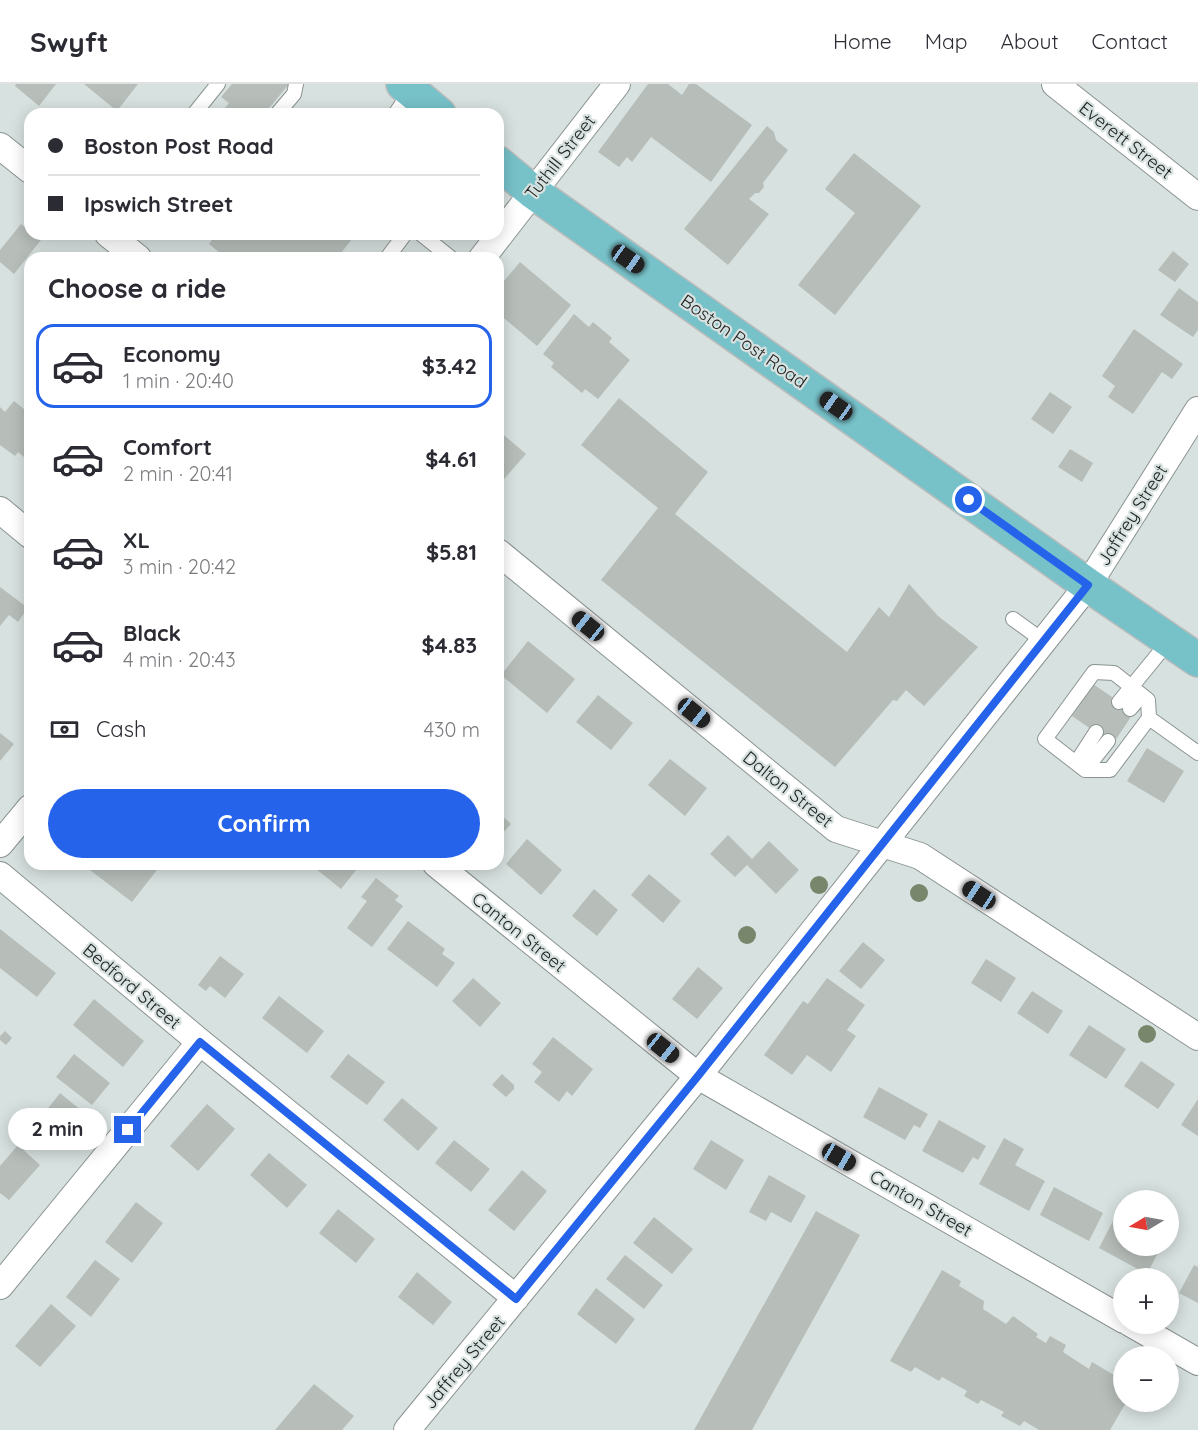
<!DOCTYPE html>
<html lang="en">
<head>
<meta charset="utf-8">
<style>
	body { margin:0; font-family:Quicksand,sans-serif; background:#f2f2f3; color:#2b2b33; height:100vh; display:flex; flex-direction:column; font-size:22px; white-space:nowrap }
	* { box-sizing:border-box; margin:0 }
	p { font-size:20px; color:#7c7c81 }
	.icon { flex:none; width:33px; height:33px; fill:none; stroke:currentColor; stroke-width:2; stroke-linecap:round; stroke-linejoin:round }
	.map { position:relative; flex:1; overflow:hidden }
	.side { position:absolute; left:24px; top:168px; width:480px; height:618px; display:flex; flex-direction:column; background:#fff; border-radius:18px; box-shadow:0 3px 15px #0003 }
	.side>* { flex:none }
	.top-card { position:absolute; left:24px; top:24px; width:480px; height:132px; border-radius:18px; box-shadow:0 3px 15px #0003; display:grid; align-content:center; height:132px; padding:0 24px; background:#fff }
	.needle { width:39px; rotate:260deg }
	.buttons { position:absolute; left:1113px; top:1106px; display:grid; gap:12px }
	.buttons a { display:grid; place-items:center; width:66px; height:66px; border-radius:50%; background:#fff; box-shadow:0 3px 15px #0003; font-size:30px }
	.end { position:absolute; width:27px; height:27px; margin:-14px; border:8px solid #2563eb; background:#fff; box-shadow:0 0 0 3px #fff }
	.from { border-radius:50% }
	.bubble { position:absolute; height:42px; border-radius:21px; background:#fff; box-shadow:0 3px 15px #0003; font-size:20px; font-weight:700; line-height:42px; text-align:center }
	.car { position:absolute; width:18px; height:36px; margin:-18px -9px; border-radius:8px; box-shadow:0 0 4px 2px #0007; background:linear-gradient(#222 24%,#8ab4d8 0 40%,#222 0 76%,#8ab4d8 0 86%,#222 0) }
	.top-card b { display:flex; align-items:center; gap:21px; height:57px; font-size:22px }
	.top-card b+b { border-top:2px solid #e1e1e2 }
	.top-card i { width:15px; height:15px; background:#2b2b33 }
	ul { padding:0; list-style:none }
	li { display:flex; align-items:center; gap:18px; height:84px; margin:0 12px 9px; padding:0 12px; border:3px solid transparent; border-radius:18px }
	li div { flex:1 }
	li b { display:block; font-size:22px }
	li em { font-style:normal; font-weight:700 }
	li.on { border-color:#2563eb }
	li>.icon { width:54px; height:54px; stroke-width:1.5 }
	h2 { padding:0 24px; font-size:27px; line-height:72px }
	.pay { display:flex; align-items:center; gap:15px; height:66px; padding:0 24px; font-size:22px }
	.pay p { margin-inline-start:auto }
	.button { display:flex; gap:12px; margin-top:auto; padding:12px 24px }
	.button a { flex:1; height:69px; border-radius:36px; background:#2563eb; color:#fff; font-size:24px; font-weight:700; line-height:69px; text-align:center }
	header { display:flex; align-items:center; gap:36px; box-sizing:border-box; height:84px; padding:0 30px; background:#fff; border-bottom:2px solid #e1e1e2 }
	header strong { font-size:28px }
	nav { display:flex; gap:33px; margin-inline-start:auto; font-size:21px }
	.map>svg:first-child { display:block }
</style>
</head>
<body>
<header>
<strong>Swyft</strong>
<nav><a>Home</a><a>Map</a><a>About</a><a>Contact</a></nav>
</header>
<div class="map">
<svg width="1198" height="1346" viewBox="0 0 1198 1346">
	<rect width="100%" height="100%" fill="#d7e1df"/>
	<path fill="#b7beb9" d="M16,0H56L39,22L15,2Z
		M84,0H138L117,27Z
		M232,0H289L265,29L261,26L258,30H220L229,19L221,13Z
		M648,0H668L682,11L689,0H696L752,41L711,98L651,53L632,78L627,73L619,83L598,68Z
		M767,42L774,48L776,56L788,66L763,99L764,103L759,109H755L749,115L769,130L728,181L684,145Z
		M854,69L921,122L835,231L798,201L855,129L825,105Z
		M21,140L30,147V150H33L41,156L14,190L0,178V166Z
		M216,150H356L337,174H226L209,160Z
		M1173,167L1189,180L1175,198L1158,186Z
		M520,178L571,221L537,262L498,229V204Z
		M1179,204L1198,218V246L1193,253L1160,231Z
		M574,230L589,243L593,238L612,254L609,258L630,276L598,315L585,305L582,309L551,283L554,279L543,270Z
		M1134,245L1183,280L1172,295L1162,288L1133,330L1108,313L1115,302L1102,292Z
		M1050,308L1072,323L1053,350L1031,335Z
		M619,314L708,388L675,430L847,568L879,523L889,533L909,500L938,532L978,563L924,622L906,606L897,617L893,616L835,683L601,496L658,424L581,361Z
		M14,317L30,330V378L18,368L15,372L0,361V323L5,328Z
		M498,346L526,370L498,402Z
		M1070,365L1093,379L1082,398L1058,383Z
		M0,503L28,524L18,538L9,531L0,542Z
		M528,557L575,595L547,629L501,591Z
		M1093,600L1134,628L1113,660L1072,632Z
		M598,611L633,639L611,666L576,638Z
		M0,649L14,660L0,677Z
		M1147,664L1184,687L1164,719L1127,697Z
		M670,675L707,704L685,732L648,701Z
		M498,728L511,740L498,754Z
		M728,751L752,775L769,757L799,786L776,810L747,781L735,793L710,770Z
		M527,755L562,786L541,811L506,780Z
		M82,780H157L160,782L132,818Z
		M310,780H359L360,781L341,805Z
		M649,790L681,817L663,839L631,811Z
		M376,794L399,812L395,816L403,822L372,863L347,844L367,817L361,813Z
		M594,805L618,826L597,852L572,832Z
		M408,837L445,865L442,870L455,879L437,903L387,865Z
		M0,845L56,889L37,913L0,884Z
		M863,858L885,876L861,905L839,887Z
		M220,872L244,890L225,914L210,902L206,907L198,901Z
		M986,875L1016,894L1001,918L971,899Z
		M698,883L723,904L697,935L672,915Z
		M473,894L501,919L480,943L452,917Z
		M827,894L865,921L847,946L856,952L831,988L807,971L792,991L764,971L803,917L808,920Z
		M1032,907L1063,927L1048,950L1017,929Z
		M279,912L324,947L307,969L262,934Z
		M94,915L144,957L123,983L73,941Z
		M1089,941L1126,965L1106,995L1069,971Z
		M5,947L12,954L6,961L0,956V952Z
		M553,953L593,985L572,1012L567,1007L559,1018L534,998L542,988L532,980Z
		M74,970L110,999L92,1021L56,993Z
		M348,970L385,998L367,1021L330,993Z
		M1141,977L1175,1000L1158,1025L1124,1002Z
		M502,990L514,1001V1005L506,1013L492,1001Z
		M879,1003L928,1030L920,1044L914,1041L905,1056L863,1033Z
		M60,1009L82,1027L53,1064L31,1046Z
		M402,1014L438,1044L418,1067L383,1036Z
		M1198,1015V1052L1181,1041Z
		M207,1020L235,1045L198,1087L170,1062Z
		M939,1036L986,1062L978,1076L973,1073L963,1089L922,1067Z
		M1004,1054L1024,1065L1015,1081L1045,1097L1029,1127L979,1100Z
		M454,1056L490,1085L471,1108L435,1079Z
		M711,1056L744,1076L726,1106L693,1085Z
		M18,1061L40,1081L9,1116L0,1109V1082Z
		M269,1069L307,1101L287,1124L250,1091Z
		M522,1086L547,1107L514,1147L488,1126Z
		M769,1091L806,1112L791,1139L771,1128L766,1137L749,1128Z
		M1054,1103L1103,1129L1089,1157L1040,1131Z
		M136,1118L163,1139L132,1179L105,1158Z
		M338,1125L375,1155L356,1179L319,1149Z
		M816,1127L860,1151L752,1346H694Z
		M654,1133L693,1165L672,1190L633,1159Z
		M1114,1135L1124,1140V1161H1162L1147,1190L1099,1164Z
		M625,1171L663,1201L644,1225L606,1195Z
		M95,1176L120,1195L91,1233L66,1213Z
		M1194,1181L1198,1183V1219L1179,1209Z
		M942,1186L961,1197L959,1202L984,1217L983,1225L1006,1240L1013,1232L1038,1250L1036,1253L1046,1259L1050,1252L1066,1261L1063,1268L1089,1285L1092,1278L1114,1291L1118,1286L1124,1289V1317H1127L1110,1346H1039L1024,1337L1020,1342L1001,1332L1004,1328L981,1316L978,1320L964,1312L967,1307L942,1293L939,1297L915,1283L911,1288L890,1277Z
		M417,1188L452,1218L433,1241L398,1213Z
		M596,1204L635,1235L616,1260L577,1230Z
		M51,1220L76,1242L40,1283L15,1262Z
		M314,1300L354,1332L342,1346H275Z"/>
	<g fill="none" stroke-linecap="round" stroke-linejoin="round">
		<defs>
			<path id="lane" d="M194,30L218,0
				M277,30L294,10L296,0
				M395,30L411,7
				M421,150L451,174
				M387,174L405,150
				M1013,535L1042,556
				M1094,588L1114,589L1148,616L1149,634L1110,686H1085L1045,655Z
				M1119,618L1169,557
				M1130,625L1142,611
				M1149,634L1198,669
				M1076,679L1096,648
				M1085,686L1108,657"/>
			<path id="street" d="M1055,0L1198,113
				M0,62L30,86
				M108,150L138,174
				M482,174L617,0
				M0,426L30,451
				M498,468L836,745L920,772L1198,953
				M0,760L30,724
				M436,780L698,992L1124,1236
				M0,791L200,958L516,1214
				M0,1202L200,958
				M1130,1239L1198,1278
				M407,1346L698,992L1088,501L1198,326"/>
			<path id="primary" d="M403,0L439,30
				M498,79L533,108L1088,501L1198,576"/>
		</defs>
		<use href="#lane" stroke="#8a9391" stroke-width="16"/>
		<use href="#street" stroke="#8a9391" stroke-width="28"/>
		<use href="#primary" stroke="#bbbcbc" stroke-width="36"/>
		<use href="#lane" stroke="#fff" stroke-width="14"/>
		<use href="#street" stroke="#fff" stroke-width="26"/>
		<use href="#primary" stroke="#77c1c9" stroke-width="33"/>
	</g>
	<g fill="#78866c">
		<circle cx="819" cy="801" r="9"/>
		<circle cx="919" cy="809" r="9"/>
		<circle cx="747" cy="851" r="9"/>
		<circle cx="1147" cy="950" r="9"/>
	</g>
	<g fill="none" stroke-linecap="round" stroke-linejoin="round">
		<path stroke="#2563eb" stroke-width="8" d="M128,1046L200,958L516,1215L698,992L1088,501L969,416"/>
	</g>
	<g text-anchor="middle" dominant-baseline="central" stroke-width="4.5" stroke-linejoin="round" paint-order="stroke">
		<g font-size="18" fill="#1c1f1e" stroke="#d7e1df">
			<text transform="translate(1126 56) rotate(38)">Everett Street</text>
			<text transform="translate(560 73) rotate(-52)">Tuthill Street</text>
			<text transform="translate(744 257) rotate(35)">Boston Post Road</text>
			<text transform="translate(1132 431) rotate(-58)">Jaffrey Street</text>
			<text transform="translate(788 705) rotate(39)">Dalton Street</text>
			<text transform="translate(519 848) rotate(39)">Canton Street</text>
			<text transform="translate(132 902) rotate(40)">Bedford Street</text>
			<text transform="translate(921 1119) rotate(30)">Canton Street</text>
			<text transform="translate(464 1278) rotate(-50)">Jaffrey Street</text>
		</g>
	</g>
</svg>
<div class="buttons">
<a><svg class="needle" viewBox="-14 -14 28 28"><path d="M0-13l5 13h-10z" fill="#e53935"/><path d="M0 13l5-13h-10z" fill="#7c7c81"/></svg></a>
<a>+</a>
<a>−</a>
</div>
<i class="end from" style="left:969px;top:416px"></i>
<i class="end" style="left:128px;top:1046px"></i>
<div class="bubble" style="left:8px;top:1024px;width:99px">2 min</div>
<i class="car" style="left:628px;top:175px;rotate:125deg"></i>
<i class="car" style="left:836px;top:322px;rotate:305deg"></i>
<i class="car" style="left:588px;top:542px;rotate:309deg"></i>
<i class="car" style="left:694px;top:629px;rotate:129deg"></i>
<i class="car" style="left:979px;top:811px;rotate:303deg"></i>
<i class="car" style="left:663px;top:964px;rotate:129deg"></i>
<i class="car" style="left:839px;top:1073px;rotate:120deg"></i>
<div class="top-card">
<b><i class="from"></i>Boston Post Road</b>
<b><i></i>Ipswich Street</b>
</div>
<section class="side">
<h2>Choose a ride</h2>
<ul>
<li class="on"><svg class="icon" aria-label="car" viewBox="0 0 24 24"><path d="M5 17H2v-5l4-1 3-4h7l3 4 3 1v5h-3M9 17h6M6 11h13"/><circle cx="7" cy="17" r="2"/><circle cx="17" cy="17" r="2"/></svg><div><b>Economy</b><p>1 min · 20:40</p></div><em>$3.42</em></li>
<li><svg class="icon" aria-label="car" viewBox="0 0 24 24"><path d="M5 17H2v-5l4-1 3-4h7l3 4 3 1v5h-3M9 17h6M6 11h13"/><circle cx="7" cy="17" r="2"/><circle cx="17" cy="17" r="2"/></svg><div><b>Comfort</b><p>2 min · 20:41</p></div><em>$4.61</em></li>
<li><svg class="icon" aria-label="car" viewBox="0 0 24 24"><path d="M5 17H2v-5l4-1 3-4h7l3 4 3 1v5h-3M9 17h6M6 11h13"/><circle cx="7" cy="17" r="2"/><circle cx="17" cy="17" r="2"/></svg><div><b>XL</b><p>3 min · 20:42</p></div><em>$5.81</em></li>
<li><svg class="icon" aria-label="car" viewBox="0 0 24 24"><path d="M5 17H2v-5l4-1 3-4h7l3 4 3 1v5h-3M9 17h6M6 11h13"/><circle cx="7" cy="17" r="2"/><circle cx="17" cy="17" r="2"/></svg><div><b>Black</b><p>4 min · 20:43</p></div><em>$4.83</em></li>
</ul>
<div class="pay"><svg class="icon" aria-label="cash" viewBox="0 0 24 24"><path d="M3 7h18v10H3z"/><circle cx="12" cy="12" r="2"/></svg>Cash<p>430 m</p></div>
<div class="button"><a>Confirm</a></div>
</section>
</div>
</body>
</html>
